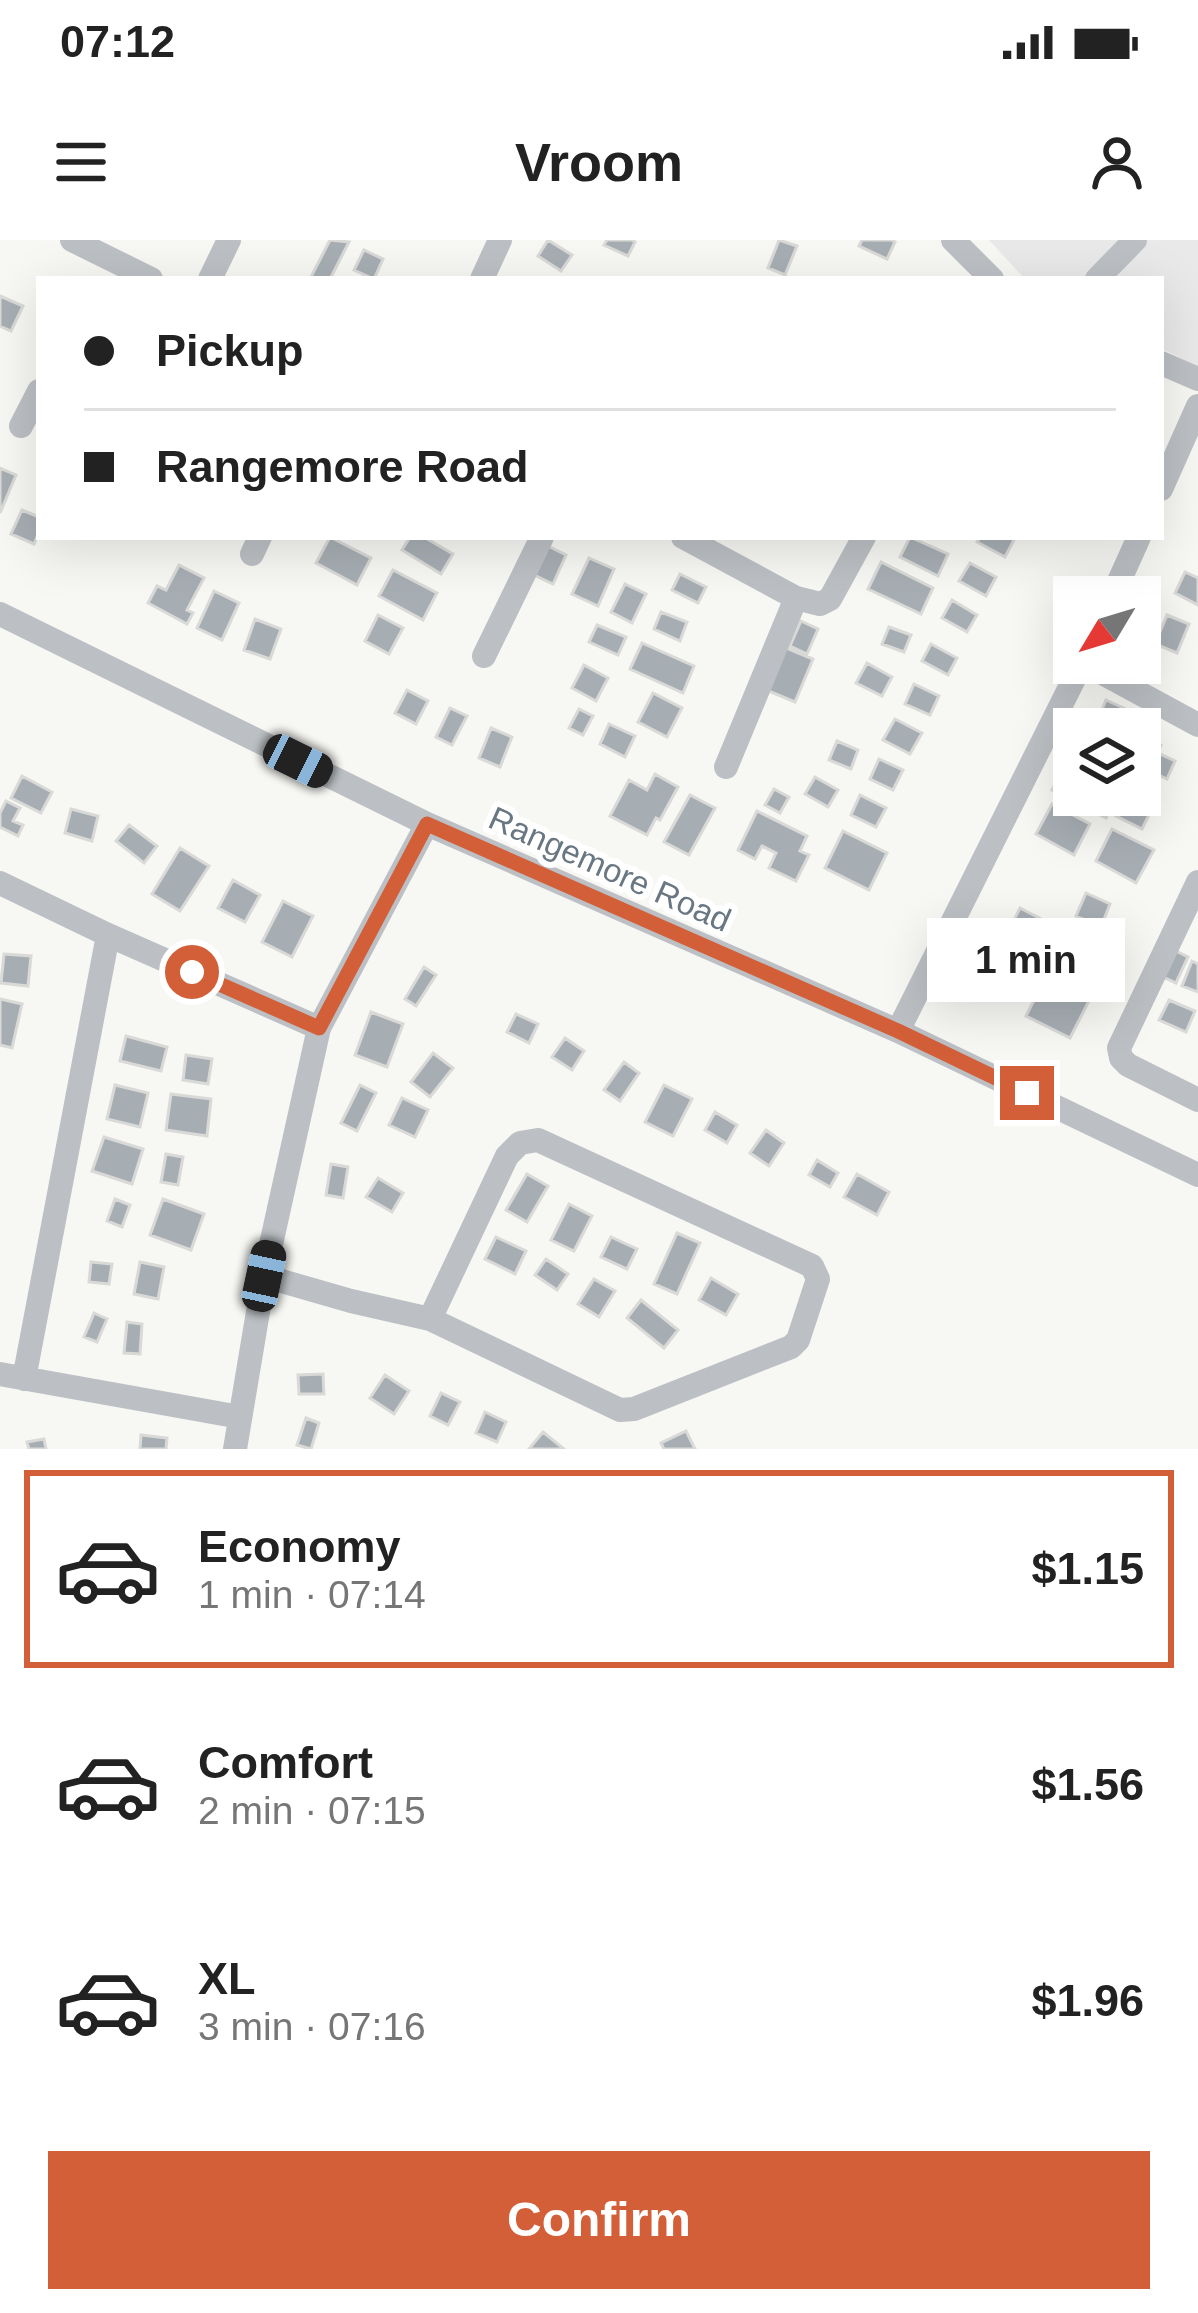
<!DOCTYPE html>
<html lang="en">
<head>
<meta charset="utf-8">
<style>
	body { margin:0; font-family:Arial,sans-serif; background:#f6f6f6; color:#222; height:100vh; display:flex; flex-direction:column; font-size:45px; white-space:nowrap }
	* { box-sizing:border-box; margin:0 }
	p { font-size:39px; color:#767676 }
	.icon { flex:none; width:66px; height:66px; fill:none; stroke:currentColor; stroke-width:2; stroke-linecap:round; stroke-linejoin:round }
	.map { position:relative; height:1209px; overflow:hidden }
	.details { display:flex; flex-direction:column; background:#fff; flex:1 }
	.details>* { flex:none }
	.top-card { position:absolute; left:36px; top:36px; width:1128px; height:264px; border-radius:0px; box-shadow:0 12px 48px #0002; display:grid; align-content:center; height:264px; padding:0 48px; background:#fff }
	.needle { width:78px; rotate:232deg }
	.tools { position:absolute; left:1053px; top:336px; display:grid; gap:24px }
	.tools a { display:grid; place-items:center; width:108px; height:108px; border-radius:0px; background:#fff; box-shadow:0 12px 48px #0002; font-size:60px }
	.end { position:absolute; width:54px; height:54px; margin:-27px; border:15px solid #d35f39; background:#fff; box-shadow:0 0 0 6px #fff }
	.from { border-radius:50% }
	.bubble { position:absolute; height:84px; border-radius:0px; background:#fff; box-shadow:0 12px 48px #0002; font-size:39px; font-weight:600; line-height:84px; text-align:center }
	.car { position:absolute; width:36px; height:72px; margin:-36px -18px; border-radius:15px; box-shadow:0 0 9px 3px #0007; background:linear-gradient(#222 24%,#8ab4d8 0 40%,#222 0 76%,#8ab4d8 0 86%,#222 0) }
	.top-card b { display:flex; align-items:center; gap:42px; height:114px; font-size:45px }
	.top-card b+b { border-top:3px solid #e0e0e0 }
	.top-card i { width:30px; height:30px; background:#222 }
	ul { padding:21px 0 0; list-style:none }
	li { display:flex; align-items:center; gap:36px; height:198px; margin:0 24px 18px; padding:0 24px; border:6px solid transparent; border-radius:0px }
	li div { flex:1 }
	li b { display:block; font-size:45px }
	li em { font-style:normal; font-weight:600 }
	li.on { border-color:#d35f39 }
	li>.icon { width:108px; height:108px; stroke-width:1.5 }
	.primary-button { display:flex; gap:24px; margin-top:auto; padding:24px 48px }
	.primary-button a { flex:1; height:138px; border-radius:0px; background:#d35f39; color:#fff; font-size:48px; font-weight:600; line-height:138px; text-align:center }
	.status { display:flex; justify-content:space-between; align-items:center; height:84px; padding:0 60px; background:#fff; direction:ltr }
	.status svg { height:33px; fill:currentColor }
	header { display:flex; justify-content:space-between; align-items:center; height:156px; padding:0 48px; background:#fff; font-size:54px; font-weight:600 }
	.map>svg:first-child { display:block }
</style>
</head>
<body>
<div class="status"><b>07:12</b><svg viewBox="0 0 49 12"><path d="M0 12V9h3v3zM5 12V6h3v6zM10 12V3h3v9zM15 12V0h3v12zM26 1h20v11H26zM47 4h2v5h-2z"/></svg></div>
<header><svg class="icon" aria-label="menu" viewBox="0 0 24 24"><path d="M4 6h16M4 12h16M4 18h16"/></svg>Vroom<svg class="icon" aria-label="person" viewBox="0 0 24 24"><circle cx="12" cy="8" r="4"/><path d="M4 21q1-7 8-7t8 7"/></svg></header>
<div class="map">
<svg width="1198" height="1209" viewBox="0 0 1198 1209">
	<rect width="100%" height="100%" fill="#f7f7f4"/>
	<path fill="#e8e9e8" d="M989,0H1198V127L1161,108V39H1025Z"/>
	<path fill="#a7aeb3" stroke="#d9d9d7" stroke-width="3" d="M330,0L349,2L330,39H316L311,37Z
		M548,0L572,15L561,31L538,16Z
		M607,0H632L635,2L628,16L604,5Z
		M779,0L797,6L785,35L768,28Z
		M862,0H891L895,2L887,19L859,6Z
		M364,10L383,19L374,39L354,30Z
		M0,56L23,66L11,91L0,86Z
		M0,228L16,235L0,273Z
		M22,270L39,277V292L34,304L11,294Z
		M330,297L371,318L357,345L316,323Z
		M410,297H424L453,314L441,334L402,310Z
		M910,297L948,314L938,336L900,317Z
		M980,297H1008L1014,300L1005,317L977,302Z
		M546,305L566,315L553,344L532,334Z
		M589,318L614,329L598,366L572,354Z
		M881,322L933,348L921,374L868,349Z
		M970,323L996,337L986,356L959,341Z
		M179,325L204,338L187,370L193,373L187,384L148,363L157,346L166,350Z
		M393,330L437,353L423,380L379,356Z
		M1185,332L1198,338V365L1175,353Z
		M680,334L706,347L698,363L672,350Z
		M625,344L646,354L632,383L611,372Z
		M214,351L239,363L222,400L197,388Z
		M952,360L977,375L967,392L942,378Z
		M661,372L687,382L680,401L654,389Z
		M378,375L403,388L389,414L365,401Z
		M1167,375L1189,384L1177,413L1155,404Z
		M255,379L281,389L270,419L244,410Z
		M801,381L818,389L807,414L790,406Z
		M597,385L626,397L618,415L589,402Z
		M889,387L911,395L904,412L882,404Z
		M642,403L694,426L683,453L630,429Z
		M931,404L957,418L948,435L922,421Z
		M784,407L813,419L795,462L766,450Z
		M867,423L892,437L882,456L856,443Z
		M584,425L608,438L596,461L572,448Z
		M914,444L939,456L930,475L905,464Z
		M407,450L428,461L416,484L395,473Z
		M653,453L682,468L667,497L638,482Z
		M1106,460L1139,475L1133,489H1094Z
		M450,468L467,476L452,505L436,497Z
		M579,469L593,476L583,495L569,488Z
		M895,479L922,493L910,514L883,500Z
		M609,484L635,496L625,517L600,504Z
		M491,488L512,497L500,527L479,518Z
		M1152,500L1161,505L1158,513L1175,521L1167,539L1140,526Z
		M837,501L858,510L851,529L829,520Z
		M1072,511L1074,555H1104L1114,560L1106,578L1052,550Z
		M879,519L903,530L893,550L870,539Z
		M655,534L678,547L660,580L656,578L647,595L610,576L629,540L647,550Z
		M22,536L52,552L41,573L11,558Z
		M815,537L838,550L828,567L805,554Z
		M774,549L789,557L780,573L765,565Z
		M690,555L715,568L689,615L664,602Z
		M860,555L886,568L876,587L851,575Z
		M1127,555L1153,567L1142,589L1116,576Z
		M6,561L20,568L13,581L23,585L18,596L0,587V573Z
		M1052,564L1090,584L1074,615L1036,594Z
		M71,569L98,576L92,601L65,593Z
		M757,571L807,596L800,611L809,615L796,641L769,628L776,613L762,606L755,619L738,610Z
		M129,585L157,606L144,623L116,601Z
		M1112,589L1154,610L1136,643L1096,621Z
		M843,591L887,613L869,650L825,628Z
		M180,608L209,626L180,671L152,654Z
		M233,640L260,655L245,682L218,668Z
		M1086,653L1110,664L1101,687L1076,676Z
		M283,661L313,676L292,717L262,702Z
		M1020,668L1047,682L1037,702L1010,688Z
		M1067,689L1080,696L1076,702L1099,714L1086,741L1054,724L1063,708L1059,705Z
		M1174,710L1188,717L1176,743L1161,736Z
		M4,714L31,716L28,746L1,743Z
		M1192,721L1198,724V752L1182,746Z
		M424,727L436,735L416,766L405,759Z
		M1048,732L1092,755L1070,798L1026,776Z
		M0,759L22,764L12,808L0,805Z
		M1169,760L1195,771L1186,792L1159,780Z
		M371,772L403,784L387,827L355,815Z
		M516,774L538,784L529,803L507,792Z
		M126,796L167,807L161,831L120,821Z
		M565,798L584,811L572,830L552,817Z
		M433,813L453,828L430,857L411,842Z
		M186,815L212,819L208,844L183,840Z
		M624,822L639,833L620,861L604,850Z
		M115,845L148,853L140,887L107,879Z
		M360,845L376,853L357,891L341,883Z
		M664,845L692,859L673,896L645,882Z
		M171,854L211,859L207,896L166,890Z
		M402,858L428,870L415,897L389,885Z
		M715,872L737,885L727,903L705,890Z
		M766,890L784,903L769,926L750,913Z
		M104,897L143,909L132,944L92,931Z
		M166,914L183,917L178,945L161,942Z
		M817,920L838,933L830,947L809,935Z
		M331,924L348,927L343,958L326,955Z
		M527,934L548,946L527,982L506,970Z
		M857,934L889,952L877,975L844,957Z
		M378,938L403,953L392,972L366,957Z
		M115,959L130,965L122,987L107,981Z
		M163,959L204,974L191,1010L150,995Z
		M569,964L592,976L574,1011L551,1000Z
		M677,993L700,1003L677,1054L654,1044Z
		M496,997L526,1011L515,1034L485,1019Z
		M611,997L637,1009L627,1029L601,1017Z
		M546,1019L568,1034L557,1050L535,1035Z
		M91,1022L112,1024L109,1044L89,1042Z
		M140,1022L164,1027L158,1059L134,1054Z
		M711,1038L738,1054L726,1075L699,1060Z
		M594,1039L615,1051L599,1077L578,1064Z
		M641,1060L678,1090L664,1108L627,1078Z
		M94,1073L107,1079L97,1102L84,1097Z
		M127,1082L142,1084L140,1114L124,1113Z
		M323,1134L324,1154H299L298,1135Z
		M385,1135L409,1151L394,1174L370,1158Z
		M441,1153L460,1162L448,1185L430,1176Z
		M485,1172L506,1182L497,1202L476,1193Z
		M306,1178L319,1183L311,1209L297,1205Z
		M686,1191L695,1209H664L661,1203Z
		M543,1192L564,1209H529Z
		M141,1195L167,1198L166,1209H140Z
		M44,1199L46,1209H29L27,1202Z"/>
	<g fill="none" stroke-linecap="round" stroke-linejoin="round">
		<path stroke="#bcc0c4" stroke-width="24" d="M72,0L151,39
			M953,0L992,39
			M210,39L229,0
			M482,39L500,0
			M1097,39L1135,0
			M1161,123L1198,139
			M21,186L39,151
			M1161,249L1198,166
			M683,297L796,358L820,364L830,359L864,297
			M252,314L260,297
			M1112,357L1139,297
			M0,374L427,584L898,791L1198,935
			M484,416L542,297
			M1084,423L1198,485
			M726,527L796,358
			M1198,642L1119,808L1121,818L1128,825L1198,860
			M0,643L108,695L319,788
			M898,791L1082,423
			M264,1036L351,1061L430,1079L620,1170L634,1169L791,1107L798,1100L818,1039L812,1026L538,900L520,903L507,916L430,1079
			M0,1134L240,1177
			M24,1139L108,695
			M235,1209L264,1036L319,788L427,584"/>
	</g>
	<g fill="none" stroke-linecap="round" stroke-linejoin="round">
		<path stroke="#d35f39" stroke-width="15" d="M192,732L319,788L427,584L898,791L1027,853"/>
	</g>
	<g text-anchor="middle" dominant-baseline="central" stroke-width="12" stroke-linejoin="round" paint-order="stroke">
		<g font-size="33" fill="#697782" stroke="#fff">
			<text transform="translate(610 629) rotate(24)">Rangemore Road</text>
		</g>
	</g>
</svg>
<div class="tools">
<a><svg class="needle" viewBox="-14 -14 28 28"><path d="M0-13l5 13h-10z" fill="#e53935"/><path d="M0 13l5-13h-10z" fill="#767676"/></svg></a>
<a><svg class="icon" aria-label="layers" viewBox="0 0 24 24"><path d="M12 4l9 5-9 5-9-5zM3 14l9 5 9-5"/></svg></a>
</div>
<i class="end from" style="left:192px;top:732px"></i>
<i class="end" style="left:1027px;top:853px"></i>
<div class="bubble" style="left:927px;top:678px;width:198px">1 min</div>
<i class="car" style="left:298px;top:521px;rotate:116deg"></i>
<i class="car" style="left:264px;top:1036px;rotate:12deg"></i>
<div class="top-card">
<b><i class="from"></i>Pickup</b>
<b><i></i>Rangemore Road</b>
</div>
</div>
<section class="details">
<ul>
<li class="on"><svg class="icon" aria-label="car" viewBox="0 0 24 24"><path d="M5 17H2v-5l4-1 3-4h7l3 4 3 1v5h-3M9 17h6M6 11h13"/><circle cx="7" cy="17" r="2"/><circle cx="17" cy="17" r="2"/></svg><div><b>Economy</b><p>1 min · 07:14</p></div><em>$1.15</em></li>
<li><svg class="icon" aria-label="car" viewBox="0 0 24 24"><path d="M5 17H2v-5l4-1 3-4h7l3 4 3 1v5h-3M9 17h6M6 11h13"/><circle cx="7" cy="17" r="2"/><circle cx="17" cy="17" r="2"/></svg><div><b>Comfort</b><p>2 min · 07:15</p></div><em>$1.56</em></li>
<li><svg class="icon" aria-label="car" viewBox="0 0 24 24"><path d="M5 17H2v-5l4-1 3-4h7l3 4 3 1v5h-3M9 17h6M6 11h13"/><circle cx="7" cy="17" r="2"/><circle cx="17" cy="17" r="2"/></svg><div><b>XL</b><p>3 min · 07:16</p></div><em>$1.96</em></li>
</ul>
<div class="primary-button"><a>Confirm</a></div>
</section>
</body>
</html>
